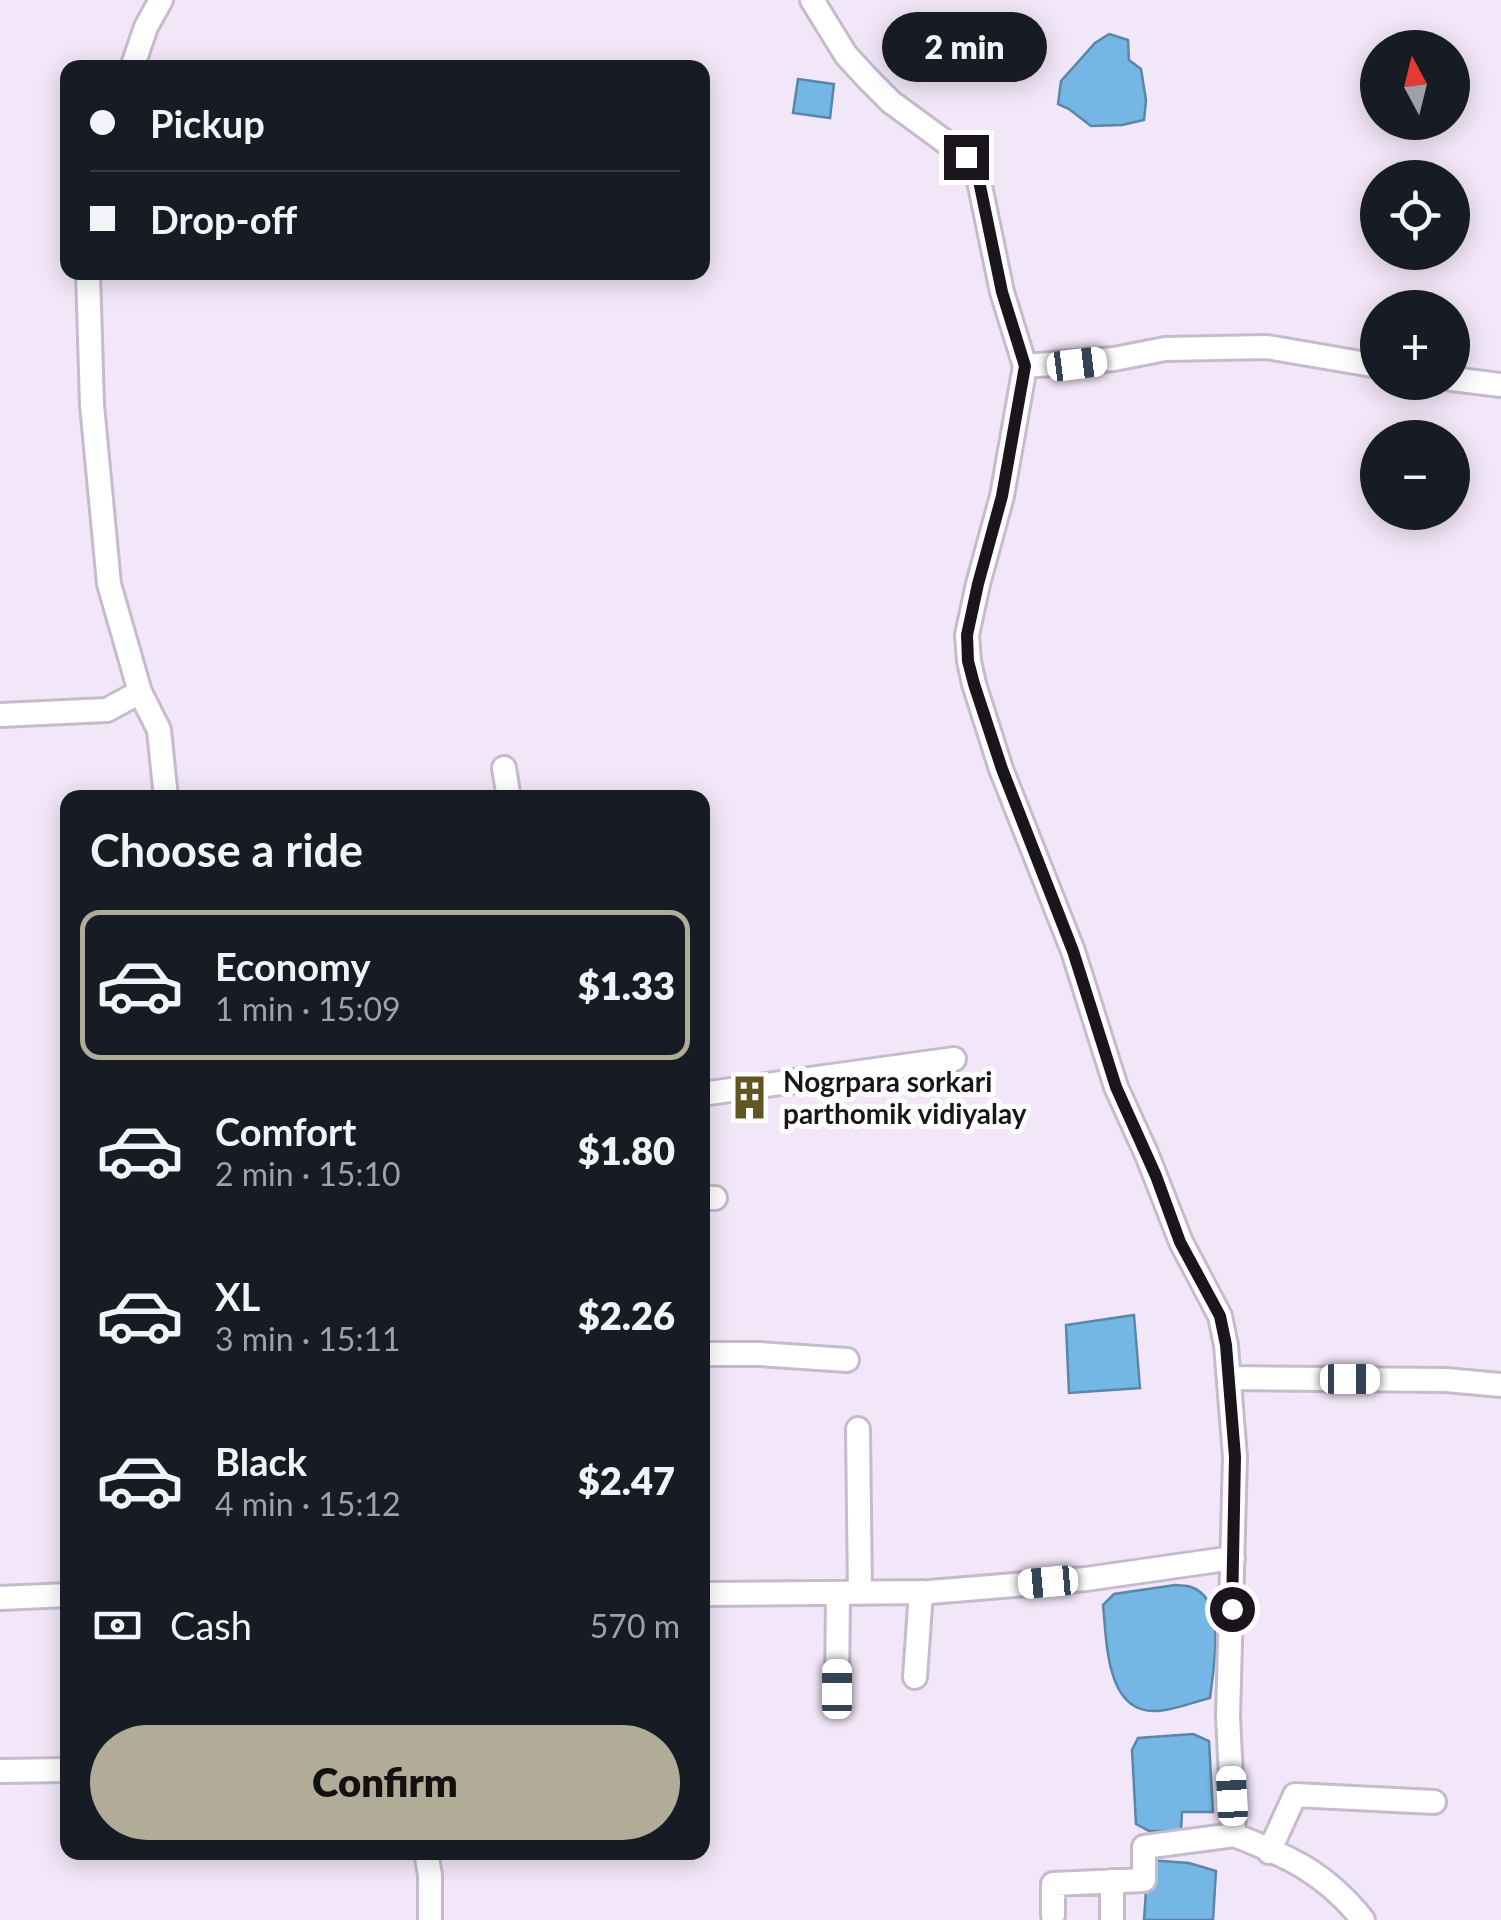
<!DOCTYPE html>
<html lang="en">
<head>
<meta charset="utf-8">
<style>
	body { margin:0; font-family:Lato,sans-serif; background:#20242c; color:#f1f3f6; height:100vh; display:flex; flex-direction:column; font-size:38px; white-space:nowrap }
	* { box-sizing:border-box; margin:0 }
	p { font-size:32px; color:#9ea1a6 }
	.icon { flex:none; width:55px; height:55px; fill:none; stroke:currentColor; stroke-width:2; stroke-linecap:round; stroke-linejoin:round }
	.map { position:relative; flex:1; overflow:hidden }
	.sheet { position:absolute; left:60px; top:790px; width:650px; height:1070px; display:flex; flex-direction:column; background:#171b24; border-radius:20px; box-shadow:0 5px 25px #0003 }
	.sheet>* { flex:none }
	.guide { position:absolute; left:60px; top:60px; width:650px; height:220px; border-radius:20px; box-shadow:0 5px 25px #0003; display:grid; align-content:center; height:220px; padding:0 30px; background:#171b24 }
	.needle { width:65px; rotate:353deg }
	.tools { position:absolute; left:1360px; top:30px; display:grid; gap:20px }
	.tools a { display:grid; place-items:center; width:110px; height:110px; border-radius:50%; background:#171b24; box-shadow:0 5px 25px #0003; font-size:50px }
	.end { position:absolute; width:45px; height:45px; margin:-22px; border:12px solid #1a151c; background:#fff; box-shadow:0 0 0 5px #fff }
	.from { border-radius:50% }
	.bubble { position:absolute; height:70px; border-radius:35px; background:#171b24; box-shadow:0 5px 25px #0003; font-size:32px; font-weight:800; line-height:70px; text-align:center }
	.car { position:absolute; width:30px; height:60px; margin:-30px -15px; border-radius:12px; box-shadow:0 0 8px 2px #0007; background:linear-gradient(#fff 24%,#345 0 40%,#fff 0 76%,#345 0 86%,#fff 0) }
	.guide b { display:flex; align-items:center; gap:35px; height:95px; font-size:38px }
	.guide b+b { border-top:2px solid #363941 }
	.guide i { width:25px; height:25px; background:#f1f3f6 }
	ul { padding:0; list-style:none }
	li { display:flex; align-items:center; gap:30px; height:150px; margin:0 20px 15px; padding:0 10px; border:5px solid transparent; border-radius:20px }
	li div { flex:1 }
	li b { display:block; font-size:38px }
	li em { font-style:normal; font-weight:800 }
	li.selected { border-color:#b0ac97 }
	li>.icon { width:90px; height:90px; stroke-width:1.5 }
	h2 { padding:0 30px; font-size:45px; line-height:120px }
	.pay { display:flex; align-items:center; gap:25px; height:110px; padding:0 30px; font-size:38px }
	.pay p { margin-inline-start:auto }
	.button { display:flex; gap:20px; margin-top:auto; padding:20px 30px }
	.button a { flex:1; height:115px; border-radius:60px; background:#b0ac97; color:#111; font-size:40px; font-weight:800; line-height:115px; text-align:center }
	.map>svg:first-child { display:block }
</style>
</head>
<body>
<div class="map">
<svg width="1501" height="1920" viewBox="0 0 1501 1920">
	<rect width="100%" height="100%" fill="#f2e7f9"/>
	<path fill="#74b7e5" stroke="#5986a9" stroke-width="2.5" d="M1109,34L1128,40L1129,60L1141,69L1146,100L1144,120L1122,125L1091,126L1069,109L1058,104L1061,81L1095,43Z
		M798,79L834,84L830,118L793,113Z
		M1134,1315L1140,1388L1069,1393L1066,1325Z
		M1175,1585C1181,1586 1186,1585 1191,1587C1228,1599 1213,1669 1210,1698C1194,1702 1174,1710 1157,1711C1105,1714 1107,1640 1103,1605L1114,1594Z
		M1193,1734L1209,1741L1213,1812H1182L1181,1831H1149L1136,1824L1132,1750L1138,1738Z
		M1148,1860L1189,1863L1216,1871L1213,1920H1144Z"/>
	<g fill="none" stroke-linecap="round" stroke-linejoin="round">
		<defs>
			<path id="minor" d="M812,0L846,55L869,80L891,102L966,157L978,176L1002,292L1025,366
				M132,68L146,27L161,0
				M88,272L92,405L109,584L140,692
				M1452,379L1501,385
				M0,715L107,710L140,692L159,730L166,798
				M504,768L509,798
				M702,1094L954,1059
				M702,1198H715
				M702,1354H759L847,1360
				M1229,1378L1446,1380L1501,1385
				M858,1429L860,1593
				M702,1594L930,1592L1086,1579L1233,1558
				M0,1598L68,1595
				M915,1677L921,1592
				M837,1689L838,1594
				M0,1771L68,1770
				M426,1852L430,1875V1920
				M1269,1852L1295,1795L1434,1802
				M1112,1881V1920
				M1053,1915V1884L1144,1880V1847L1234,1835
				M1363,1920C1326,1873 1288,1856 1234,1835L1228,1717L1235,1457L1226,1345L1220,1316L1181,1242L1147,1155L1116,1087L1073,951L1001,769L974,684L969,661L967,635L978,584L1002,496L1025,366L1114,359L1165,349L1267,347L1378,366"/>
		</defs>
		<use href="#minor" stroke="#c6bbcd" stroke-width="28"/>
		<use href="#minor" stroke="#fff" stroke-width="22"/>
	</g>
	<g fill="none" stroke-linecap="round" stroke-linejoin="round">
		<path stroke="#1a151c" stroke-width="12" d="M966,157L978,176L1002,292L1025,366L1002,496L978,584L967,635L968,661L974,684L1002,769L1073,951L1116,1087L1156,1176L1180,1242L1220,1316L1226,1345L1235,1457L1232,1609"/>
	</g>
	<defs>
		<symbol id="building-bare" viewBox="-9 -9 18 18"><path d="M-4-6H4V6H1V3H-1V6H-4ZM-2.5-4.3h1.7v1.8h-1.7ZM.8-4.3h1.7v1.8H.8ZM-2.5-1h1.7V.8h-1.7ZM.8-1h1.7V.8H.8Z" fill="#615622" stroke="#fff" stroke-width="2.5" paint-order="stroke"/></symbol>
	</defs>
	<g fill-rule="evenodd">
		<use href="#building-bare" x="718" y="1066" width="63" height="63"/>
	</g>
	<g text-anchor="middle" dominant-baseline="central" stroke-width="10" stroke-linejoin="round" paint-order="stroke">
		<g font-size="28" font-weight="bold" fill="#1a151c" stroke="#fff" text-anchor="start">
			<text x="783" y="1081">Nogrpara sorkari<tspan x="783" dy="32">parthomik vidiyalay</tspan></text>
		</g>
	</g>
</svg>
<div class="tools">
<a><svg class="needle" viewBox="-14 -14 28 28"><path d="M0-13l5 13h-10z" fill="#e53935"/><path d="M0 13l5-13h-10z" fill="#9ea1a6"/></svg></a>
<a><svg class="icon" aria-label="locate" viewBox="0 0 24 24"><circle cx="12" cy="12" r="6"/><path d="M12 2v4M12 18v4M2 12h4M18 12h4"/></svg></a>
<a>+</a>
<a>−</a>
</div>
<i class="end from" style="left:1232px;top:1609px"></i>
<i class="end" style="left:966px;top:157px"></i>
<div class="bubble" style="left:882px;top:12px;width:165px">2 min</div>
<i class="car" style="left:1077px;top:364px;rotate:83deg"></i>
<i class="car" style="left:1350px;top:1379px;rotate:90deg"></i>
<i class="car" style="left:1048px;top:1582px;rotate:265deg"></i>
<i class="car" style="left:837px;top:1689px;rotate:0deg"></i>
<i class="car" style="left:1232px;top:1796px;rotate:357deg"></i>
<div class="guide">
<b><i class="from"></i>Pickup</b>
<b><i></i>Drop-off</b>
</div>
<section class="sheet">
<h2>Choose a ride</h2>
<ul>
<li class="selected"><svg class="icon" aria-label="car" viewBox="0 0 24 24"><path d="M5 17H2v-5l4-1 3-4h7l3 4 3 1v5h-3M9 17h6M6 11h13"/><circle cx="7" cy="17" r="2"/><circle cx="17" cy="17" r="2"/></svg><div><b>Economy</b><p>1 min · 15:09</p></div><em>$1.33</em></li>
<li><svg class="icon" aria-label="car" viewBox="0 0 24 24"><path d="M5 17H2v-5l4-1 3-4h7l3 4 3 1v5h-3M9 17h6M6 11h13"/><circle cx="7" cy="17" r="2"/><circle cx="17" cy="17" r="2"/></svg><div><b>Comfort</b><p>2 min · 15:10</p></div><em>$1.80</em></li>
<li><svg class="icon" aria-label="car" viewBox="0 0 24 24"><path d="M5 17H2v-5l4-1 3-4h7l3 4 3 1v5h-3M9 17h6M6 11h13"/><circle cx="7" cy="17" r="2"/><circle cx="17" cy="17" r="2"/></svg><div><b>XL</b><p>3 min · 15:11</p></div><em>$2.26</em></li>
<li><svg class="icon" aria-label="car" viewBox="0 0 24 24"><path d="M5 17H2v-5l4-1 3-4h7l3 4 3 1v5h-3M9 17h6M6 11h13"/><circle cx="7" cy="17" r="2"/><circle cx="17" cy="17" r="2"/></svg><div><b>Black</b><p>4 min · 15:12</p></div><em>$2.47</em></li>
</ul>
<div class="pay"><svg class="icon" aria-label="cash" viewBox="0 0 24 24"><path d="M3 7h18v10H3z"/><circle cx="12" cy="12" r="2"/></svg>Cash<p>570 m</p></div>
<div class="button"><a>Confirm</a></div>
</section>
</div>
</body>
</html>
